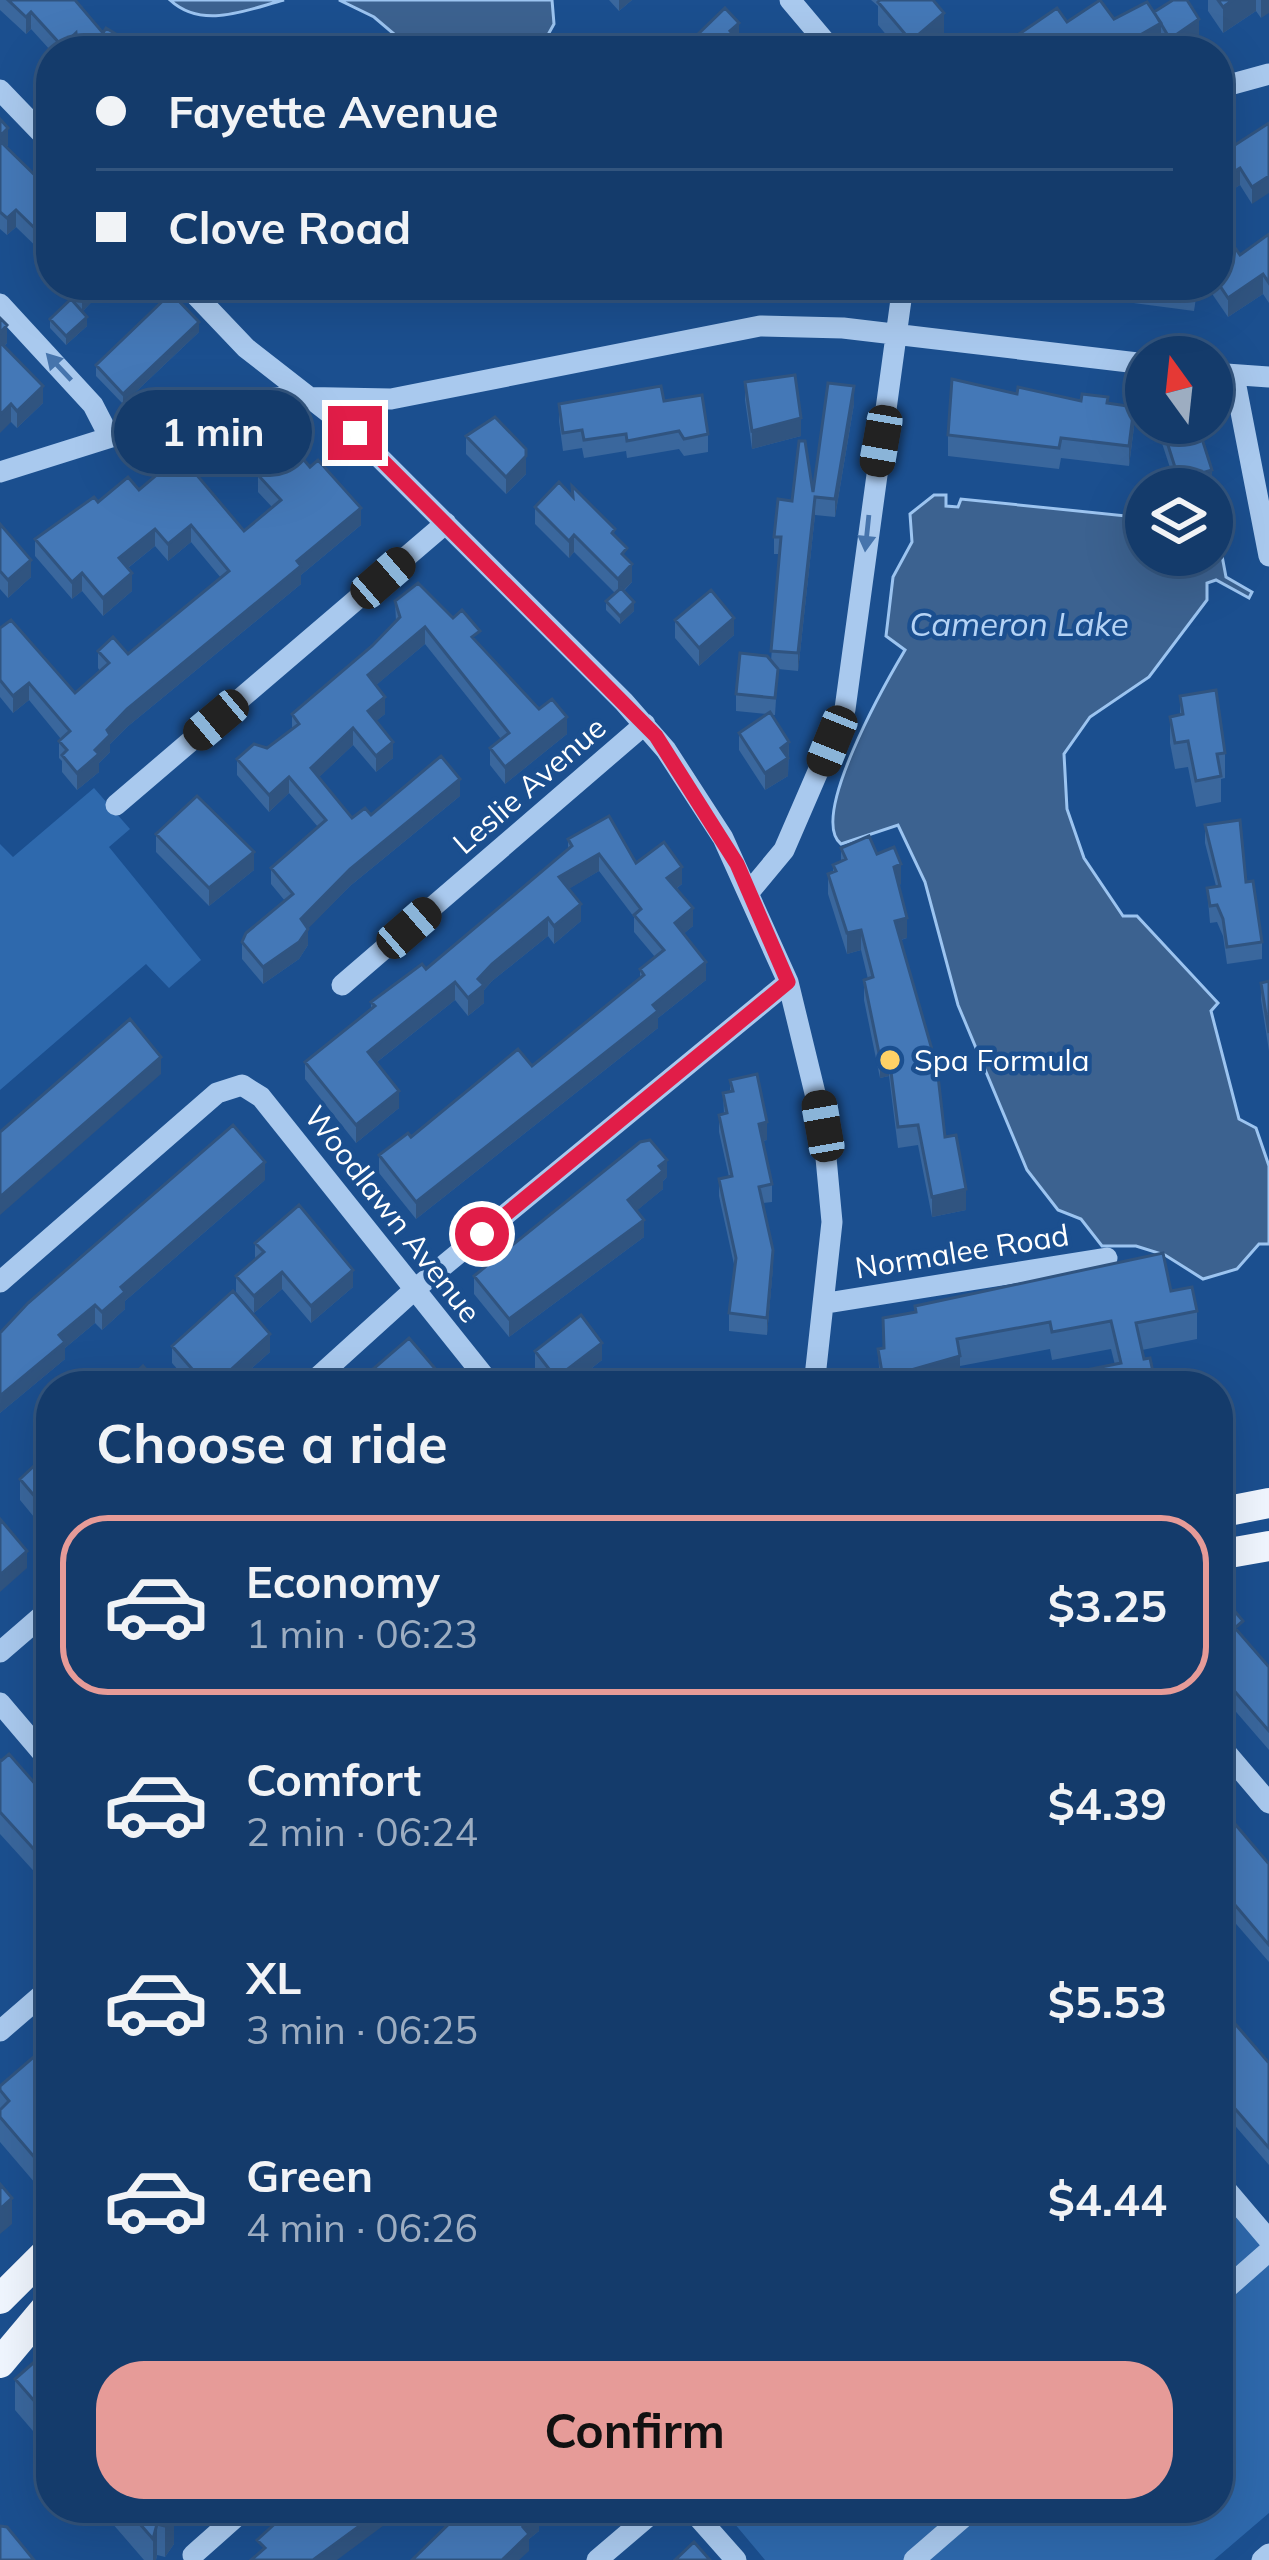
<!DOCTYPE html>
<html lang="en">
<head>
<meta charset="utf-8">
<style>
	body { margin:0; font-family:Mulish,sans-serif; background:#214673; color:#f1f3f6; height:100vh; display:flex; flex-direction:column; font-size:45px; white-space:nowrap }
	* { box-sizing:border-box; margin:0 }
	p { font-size:39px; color:#9dadc1 }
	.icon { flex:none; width:66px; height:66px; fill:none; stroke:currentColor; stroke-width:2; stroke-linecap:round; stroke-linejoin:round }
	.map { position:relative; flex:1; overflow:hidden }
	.drawer { position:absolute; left:36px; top:1371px; width:1197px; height:1152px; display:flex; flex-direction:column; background:#143b6b; border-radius:48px; box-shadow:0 12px 48px #0002,0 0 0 3px #33557e }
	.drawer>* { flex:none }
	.top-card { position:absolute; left:36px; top:36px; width:1197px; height:264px; border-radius:48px; box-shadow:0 12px 48px #0002,0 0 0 3px #33557e; display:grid; align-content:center; height:264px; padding:0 60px; background:#143b6b }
	.needle { width:78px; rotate:345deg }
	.tools { position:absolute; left:1125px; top:336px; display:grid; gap:24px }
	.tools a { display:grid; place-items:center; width:108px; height:108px; border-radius:50%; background:#143b6b; box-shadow:0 12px 48px #0002,0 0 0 3px #33557e; font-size:60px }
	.end { position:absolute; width:54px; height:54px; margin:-27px; border:15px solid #e11d48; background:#fff; box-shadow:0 0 0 6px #fff }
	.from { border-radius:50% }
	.bubble { position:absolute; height:84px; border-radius:42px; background:#143b6b; box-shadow:0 12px 48px #0002,0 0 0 3px #33557e; font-size:39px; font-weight:700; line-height:84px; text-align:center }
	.car { position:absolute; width:36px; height:72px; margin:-36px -18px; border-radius:15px; box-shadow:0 0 9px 3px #0007; background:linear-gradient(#222 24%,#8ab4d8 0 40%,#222 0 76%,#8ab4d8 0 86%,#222 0) }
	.top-card b { display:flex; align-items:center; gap:42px; height:114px; font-size:45px }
	.top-card b+b { border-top:3px solid #33557e }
	.top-card i { width:30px; height:30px; background:#f1f3f6 }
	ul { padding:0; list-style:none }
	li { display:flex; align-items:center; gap:36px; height:180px; margin:0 24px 18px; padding:0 36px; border:6px solid transparent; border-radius:48px }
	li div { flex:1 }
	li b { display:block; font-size:45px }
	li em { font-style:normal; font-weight:700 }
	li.selected { border-color:#e69b98 }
	li>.icon { width:108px; height:108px; stroke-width:1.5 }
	h2 { padding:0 60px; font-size:54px; line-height:144px }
	.action { display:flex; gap:24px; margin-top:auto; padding:24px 60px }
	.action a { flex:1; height:138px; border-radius:48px; background:#e69b98; color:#111; font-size:48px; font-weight:700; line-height:138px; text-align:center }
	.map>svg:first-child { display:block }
</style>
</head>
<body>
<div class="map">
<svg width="1269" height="2560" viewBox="0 0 1269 2560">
	<rect width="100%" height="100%" fill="#1b4f8f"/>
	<path fill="#2e69ad" d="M94,788L130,829L109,847L201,960L169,988L146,964L0,1090V844L13,857Z
		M1218,2187L1262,2238L1269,2264V2513L1214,2560H765L729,2517L730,2508H1218Z"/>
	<path fill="#3c6290" stroke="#9cc4f0" stroke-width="3" d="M170,0H284C246,10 202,30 170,0Z
		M339,0H552L554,24L539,51H414L374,17Z
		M934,495H946V506L958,507L961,499L1146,518V555H1212V545H1220L1226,577L1252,592L1249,598L1216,580L1207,583V600L1149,677L1090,717L1064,754L1067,809L1084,858L1123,916H1137L1218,1003L1211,1011L1239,1119L1256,1128L1269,1166V1244H1259L1237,1269L1203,1279L1165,1255L1136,1246H1102L1081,1219L1058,1210L1027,1170L958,1005L925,882L898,825L841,844C808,818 886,682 905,650L886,636L893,577L912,542L910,514Z"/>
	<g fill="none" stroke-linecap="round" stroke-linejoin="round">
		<path stroke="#a9c9ee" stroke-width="21" d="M790,0L833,51
			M1218,88L1269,74
			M0,90L51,143
			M186,285L246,348L355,433L624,702L666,750L723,838L788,982L823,1126L832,1222L814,1386
			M0,304L93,405L109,436
			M1212,373L1269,377
			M1234,376L1269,556
			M0,472L213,405L284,397L391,399L760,326L843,328L1146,364
			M116,805L446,523
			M750,891L784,850L845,709L903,285
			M342,985L645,724
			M0,1282L217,1093L242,1085L261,1097L492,1386
			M827,1303L1107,1258
			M308,1386L414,1290L788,982
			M0,1652L51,1608
			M0,1703L51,1763
			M1218,1743L1269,1803
			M0,2031L51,1987
			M1218,2180L1269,2240
			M1218,2296L1269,2251
			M690,2508L736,2560
			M193,2555L246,2508
			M597,2560L658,2508
			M914,2560L974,2508
			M1262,2560L1269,2554"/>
		<path stroke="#f0f6ff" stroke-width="30" d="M1218,1513L1269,1503
			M1218,1555L1269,1546
			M0,2299L51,2248
			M0,2363L51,2302"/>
	</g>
	<path fill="#3a679d" d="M0,0H75L103,33L144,51H51L31,29L26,34L0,10Z
		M609,0H632L619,11Z
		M871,0H933L938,40L925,51H900L878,25V6Z
		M1208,0H1269L1261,18L1256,11L1223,33L1208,11Z
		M1154,12L1199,37L1177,51H1166L1161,42L1149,51H1009V41L1067,22L1114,19Z
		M0,119L8,145L6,147L51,191V261L16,227L7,235L0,229Z
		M1218,123L1235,145L1269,123L1252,204L1240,185L1222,196L1218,189Z
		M1269,234V303L1263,294L1228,317L1206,285H1218V238L1240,255Z
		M57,285H108L82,312L87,326L66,345L50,328V319L71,300Z
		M465,285H483L478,294Z
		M1073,285H1198L1194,311L1073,295Z
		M0,318L7,343L4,346L43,403L17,428L11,422Z
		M199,332L123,404L96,376V365Z
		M745,382L801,436L752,449L745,400Z
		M1017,394L1108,404L1134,427L1129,466L1061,458L1059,469L948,456V435Z
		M664,401L708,434V452L684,456L679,449L627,458L626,451L584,458L582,448L563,451L559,421V404Z
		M854,404L835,517L815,515L798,671L778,669L775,715H771L789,742L788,776L765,790L739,750V733L767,714L736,711V694L771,661L779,554H774V537L792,501L813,492Z
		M1158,423H1197L1212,487L1206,489H1177L1158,431Z
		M466,436L526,474L506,494L466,454Z
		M258,475L361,525L301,575V584L127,727L110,744V752L99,763V772L77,790L62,772V761L59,758V741L61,739L29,700L13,713L0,697V628L75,693L100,671L98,668V651L128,654L221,578L191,542L168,561L155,546L128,568L132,591L103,616L82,591L72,599L35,556V539L98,502L139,490L244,531L272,507L258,492Z
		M572,486L615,536L632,582L624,591L634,611L620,624L606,610V601L615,593L574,552L569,558L535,524V507L572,495Z
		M0,524L31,577L8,598L0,589Z
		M395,601L480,646L539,709L567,734L505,784L490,765V748L501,739L425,644L376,685L385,714L376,721L393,758L376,772L353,745L319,777L352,818L460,796L350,886L308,928V945L299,959L263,984L242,959V942L285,901L271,884V868L318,827L289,793L269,812L237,775V759L267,748L292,729V714L372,646L396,621Z
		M675,620L734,635L699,666L675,638Z
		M1180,696L1225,753V778L1221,779V802L1196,807L1188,767L1175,769L1170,743V717L1180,715Z
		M1205,825L1246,882L1262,942V959L1227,964L1223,936L1217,922L1210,923L1207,888L1216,886L1205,843Z
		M156,834L254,870L209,906L156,852Z
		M568,839L636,863L682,884L676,889L693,926L683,934L706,980L658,1018V1028L416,1219L379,1173V1155L532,1066L640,978V969L655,957L634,932V917L599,871L568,889L581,921L554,944L548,936L492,981L484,990V1003L468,1016L455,1000L377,1062L399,1108L356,1143L305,1079V1062L371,1009V1002L426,969L568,849Z
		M841,848L877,854L901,884L899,885L907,938L901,940L945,1137L966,1210L932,1217L918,1145L898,1148L889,1076L880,1078L864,1000V980L868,979L861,950L847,954L828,894V874L833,872V865L841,861Z
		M1269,981V1051L1261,1000V983Z
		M730,1080L767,1140L763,1141L772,1184V1202L763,1203L773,1267L767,1335L729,1331V1313L735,1269L719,1196V1179L729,1177L719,1132V1115L724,1114L723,1093L730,1092Z
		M667,1177L663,1181V1189L636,1211L644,1237L509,1337L474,1294V1276Z
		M265,1180L125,1301V1309L102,1330L95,1323L65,1348V1359L0,1413V1333Z
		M255,1243L353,1287L311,1323L282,1289L254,1313L236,1292V1276L255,1259Z
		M1171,1291L1197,1311V1339L1142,1350L1144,1359L1115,1365L1111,1349L1052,1360L1050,1349L960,1366V1383L950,1386H880L878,1349L883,1348L915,1312V1306Z
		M172,1346L270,1352L232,1386H192L172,1363Z
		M535,1351L602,1360L569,1386H549L535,1368Z
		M51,1450V1532L48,1534L20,1500V1479Z
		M1218,1610L1269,1667V1750L1218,1691Z
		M0,1760L51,1802V1890L0,1834Z
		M1218,1804L1269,1864V1962L1218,1903Z
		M1218,2004L1269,2063V2165L1218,2106Z
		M51,2018V2182L41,2190L0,2142V2086L40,2051V2028Z
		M51,2370V2452L15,2410V2379Z
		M99,2508H173L174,2544L165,2557L157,2555L156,2560H144Z
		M438,2508H555L539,2522V2531L529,2539V2551L450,2523Z"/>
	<path fill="#305480" d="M619,0H632L619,11Z
		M1233,0H1256V11L1223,33V7Z
		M1261,0H1269V13L1261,18Z
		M31,12V29L26,34V17Z
		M944,13V35L925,51H911V41Z
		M1199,19V37L1177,51H1170V39Z
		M739,23V40L730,48V31Z
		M1161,23V44L1149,51L1114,50Z
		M76,33V51H62V46Z
		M8,128V145L0,153V136Z
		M1240,168V185L1222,196V179Z
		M1269,176V193L1252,204V187Z
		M16,210V227L7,235V218Z
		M1263,274V294L1228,317V298Z
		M92,285H108L82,312V295Z
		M570,285H612L570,297Z
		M87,317V326L66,345V336Z
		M199,322V332L123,404V394Z
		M7,325V343L0,350V333Z
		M43,386V403L17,428V411Z
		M854,386V404L835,517V499Z
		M11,404V422L0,433V415Z
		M1134,407V427L1129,466V446Z
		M801,418V436L752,449V431Z
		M526,456V474L506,494V477Z
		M1212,470V487L1206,489H1179V480Z
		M815,497V515L798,671V653Z
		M361,508V525L301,575V584L127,727L110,744V752L99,763V772L77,790V773L107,730L127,709L297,561Z
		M191,525V542L168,561V544Z
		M155,529V546L119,575V558Z
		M574,535V552L569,558V541Z
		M31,560V577L8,598V580Z
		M632,564V582L618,596V579Z
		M82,573V591L72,599V582Z
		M132,573V591L103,616V598Z
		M634,602V611L620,624V616Z
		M734,618V635L699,666V648Z
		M425,627V644L368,692V675Z
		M29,683V700L13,713V696Z
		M385,697V714L368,728V711Z
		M567,717V734L505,784V767Z
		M353,728V745L311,785V768Z
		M393,742V758L376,772V756Z
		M789,742L788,776L765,790V773L781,748Z
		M289,777V793L269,812V795Z
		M460,779V796L350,886L301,936V919L350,869Z
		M254,852V870L209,906V888Z
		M599,854V871L559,895V877Z
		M901,864V884L894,887V867Z
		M682,867V884L667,895V878Z
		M581,904V921L554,944V926Z
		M693,908V926L675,941V923Z
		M548,918V936L492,981L484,990V1003L468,1016V998L478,979L492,964Z
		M907,918V938L895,941V921Z
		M308,929V945L299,959L263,984V967Z
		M861,930V950L847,954V933Z
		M706,962V980L658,1018V1028L416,1219V1202Z
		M455,982V1000L368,1069V1052Z
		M889,1056V1076L880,1078V1058Z
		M161,1057V1074L0,1215V1197Z
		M399,1091V1108L356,1143V1125Z
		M767,1122V1140L759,1141V1124Z
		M667,1160V1177L663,1181V1189L628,1218V1200Z
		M265,1162V1180L125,1301V1309L102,1330V1312L121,1287Z
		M966,1189V1210L932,1217V1197Z
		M644,1220V1237L509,1337V1319Z
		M773,1250V1267L767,1335V1318Z
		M353,1270V1287L311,1323V1306Z
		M282,1272V1289L254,1313V1296Z
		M95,1305V1323L65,1348V1359L0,1413V1396L59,1335Z
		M270,1334V1352L232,1386H213Z
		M602,1343V1360L569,1386H556V1378Z
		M960,1356V1383L950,1386H883V1378Z
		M51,1510V1532L48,1534V1512Z
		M27,1551V1568L0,1592V1575Z
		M51,2157V2182L41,2190V2165Z
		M12,2198V2224L0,2234V2209Z
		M168,2508H173L172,2516L174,2513V2544L165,2557V2526Z
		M384,2508H399V2514L337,2560H313Z
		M535,2508H555L539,2522V2531L529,2539V2551L519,2560H502Z
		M157,2524V2555L156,2560H153V2539Z"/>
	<path fill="#4478b7" stroke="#305480" stroke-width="3" d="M8,0H75L103,33L106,28L144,51H78L76,33L62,46L31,12L26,17Z
		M880,0H933L944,13L911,41L878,2Z
		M1100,0L1114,19L1147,2L1161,23L1114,50L1111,46L1101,51H1016L1009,41L1057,8L1067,22Z
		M1173,0H1187L1199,19L1170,39L1154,12Z
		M1218,0H1233L1223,7Z
		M725,8L739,23L730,31L747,51H699L691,41Z
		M940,34L972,40L981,51H936Z
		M0,119L8,128L0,136Z
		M1228,120L1235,145L1269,123V176L1252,187L1240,168L1222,179L1218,172V123Z
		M0,141L51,191V244L16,210L7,218L0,212Z
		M1225,233L1240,255L1269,234V283L1263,274L1228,298L1218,283V238Z
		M73,285H92L82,295Z
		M1131,285H1195L1194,293Z
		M171,293L199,322L123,394L96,365Z
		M71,299L87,317L66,336L50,319Z
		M0,318L7,325L0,333Z
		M0,342L43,386L17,411L11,404L0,415Z
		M795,375L801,418L752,431L745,382Z
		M952,379L1017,394L1018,387L1081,401L1082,394L1108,397L1107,403L1134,407L1129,446L1061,438L1059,448L948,435Z
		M828,383L854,386L835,499L815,497L798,653L771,651L781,537H774L778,499L792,501L799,441H805L813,492Z
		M661,386L664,401L702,395L708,434L684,439L679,431L627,441L626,434L584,440L582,430L563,433L559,404Z
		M495,417L526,449V456L506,477L466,436Z
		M1161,423H1197L1212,470L1179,480Z
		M292,446L310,467L318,460L361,508L297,561L301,566L127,709L107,730L110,735L95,750L99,754L77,773L62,755L67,750L59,741L70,731L29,683L13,696L0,680V628L11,620L75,693L109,663L98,651L113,637L128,654L229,571L191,525L168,544L155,529L119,558L132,573L103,598L82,573L72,582L35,539L94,497L98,502L128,477L139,490L180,455L244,531L281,500L258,475Z
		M559,482L573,497L572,486L615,529L612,533L627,548L622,554L632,564L618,579L574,535L569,541L535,507Z
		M0,524L31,560L8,580L0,571Z
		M418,583L453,618L462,610L480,631L472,637L539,709L552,699L567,717L505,767L490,748L509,733L425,627L368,675L385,697L368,711L393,742L376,756L353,728L311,768L352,818L365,808L371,815L441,756L460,779L350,869L301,919L308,929L299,942L263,967L242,942L246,933L293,894L271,868L326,820L289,777L269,795L237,759L254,744L267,748L299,724L292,714L372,646L400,617L395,601Z
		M621,588L634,602L620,616L606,601Z
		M711,590L734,618L699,648L675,620Z
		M740,653L767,656L778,669L775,698L736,694Z
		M1216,690L1225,753L1217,754L1221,776L1196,781L1188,741L1175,743L1170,717L1183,714L1180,696Z
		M770,712L789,742L781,748L788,758L765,773L739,733Z
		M197,796L254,852L209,888L156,834Z
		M609,816L636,863L664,842L682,867L667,878L693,908L675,923L706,962L653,1005L658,1011L416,1202L379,1155L408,1133L411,1137L518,1049L532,1066L644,975L640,969L664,950L634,915L641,909L599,854L559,877L581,904L554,926L548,918L492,964L478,979L484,985L468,998L455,982L368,1052L399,1091L356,1125L305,1062L375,1006L371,1002L422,964L426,969L572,846L568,839Z
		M1240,820L1246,882L1253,881L1262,942L1227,947L1223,919L1217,905L1210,906L1207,888L1220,886L1205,825Z
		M869,836L877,854L894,847L901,864L894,867L907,918L895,921L937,1067L945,1137L956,1135L966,1189L932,1197L918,1125L898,1127L889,1056L880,1058L864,980L873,977L861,930L847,933L828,874L836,871L833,865L846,859L841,848Z
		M1269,981V1033L1261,983Z
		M130,1019L161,1057L0,1197V1132Z
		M757,1074L767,1122L759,1124L772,1184L759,1187L773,1250L767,1318L729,1313L736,1258L719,1179L732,1176L719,1115L727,1113L723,1093L733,1091L730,1080Z
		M233,1125L265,1162L121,1287L125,1292L102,1312L95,1305L59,1335L65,1342L0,1396V1333L28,1303Z
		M650,1140L667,1160L659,1166L663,1171L628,1200L644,1220L509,1319L474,1276L640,1142Z
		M299,1205L353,1270L311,1306L282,1272L254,1296L236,1276L264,1252L255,1243Z
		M1163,1253L1171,1291L1192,1287L1197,1311L1136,1323L1144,1359L1150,1358L1156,1386H1006L1121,1363L1111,1321L1052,1332L1050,1322L957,1339L960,1356L883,1378L878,1349L884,1348L883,1318L916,1312L915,1306Z
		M233,1291L270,1334L213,1386H207L172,1346Z
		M581,1315L602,1343L556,1378L535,1351Z
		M409,1338L450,1386H370L372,1385L365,1376Z
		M143,1366L160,1386H121Z
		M51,1450V1510L48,1512L20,1479Z
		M0,1519L27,1551L0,1575Z
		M1227,1602L1243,1621L1235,1628L1269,1667V1731L1218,1672V1610Z
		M9,1754L51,1802V1868L0,1812V1760L1,1761Z
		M1218,1804L1269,1864V1945L1218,1885Z
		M1218,2004L1269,2063V2148L1218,2089Z
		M51,2018V2041L40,2028Z
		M51,2042V2157L41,2165L0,2117V2110L9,2101L0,2090V2086Z
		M0,2184L12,2198L0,2209Z
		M40,2357L51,2370V2420L15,2379Z
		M126,2508H170L174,2513L165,2526L157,2524L153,2539Z
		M300,2508H384L313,2560H251L265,2548L257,2540L279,2520L283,2524Z
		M451,2508H535L534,2509L539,2515L523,2527L529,2534L502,2560H412L458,2515Z
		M0,2526L7,2527L34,2560H0Z
		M694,2542L710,2560H675Z"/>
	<defs><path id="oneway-solid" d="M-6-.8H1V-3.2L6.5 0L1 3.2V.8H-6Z" transform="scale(3)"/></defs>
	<g fill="#4674ac">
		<use href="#oneway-solid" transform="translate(59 367) rotate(-133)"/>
		<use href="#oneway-solid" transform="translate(867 533) rotate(96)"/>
	</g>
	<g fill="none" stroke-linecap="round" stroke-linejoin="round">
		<path stroke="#e11d48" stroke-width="15" d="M355,433L656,736L737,864L788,982L482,1234"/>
	</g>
	<circle fill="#ffd166" stroke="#1b4f8f" stroke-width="4.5" cx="890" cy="1060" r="12"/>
	<g text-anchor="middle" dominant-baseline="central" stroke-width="9" stroke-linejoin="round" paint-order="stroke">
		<g font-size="30" fill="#fff" stroke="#1b4f8f">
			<text transform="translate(529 785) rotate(-41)">Leslie Avenue</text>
			<text transform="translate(393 1214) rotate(52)">Woodlawn Avenue</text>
			<text transform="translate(962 1251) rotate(-9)">Normalee Road</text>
		</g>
		<g font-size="30" fill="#fff" stroke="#1b4f8f" text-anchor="start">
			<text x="914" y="1060">Spa Formula</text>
		</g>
		<g font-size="33" font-style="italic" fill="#b5d3f5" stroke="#1b4f8f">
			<text x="1019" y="623">Cameron Lake</text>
		</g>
	</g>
</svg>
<div class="tools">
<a><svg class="needle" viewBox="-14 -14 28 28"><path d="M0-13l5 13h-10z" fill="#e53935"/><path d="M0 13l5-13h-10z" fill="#9dadc1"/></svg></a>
<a><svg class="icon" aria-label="layers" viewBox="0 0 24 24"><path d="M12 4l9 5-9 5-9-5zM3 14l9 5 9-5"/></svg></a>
</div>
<i class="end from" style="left:482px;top:1234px"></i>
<i class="end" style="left:355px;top:433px"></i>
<div class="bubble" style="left:114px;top:390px;width:198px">1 min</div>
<i class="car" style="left:881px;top:441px;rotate:190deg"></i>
<i class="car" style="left:383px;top:578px;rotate:49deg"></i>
<i class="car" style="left:216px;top:720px;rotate:230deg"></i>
<i class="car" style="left:832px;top:741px;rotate:202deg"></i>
<i class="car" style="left:409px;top:928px;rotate:49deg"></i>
<i class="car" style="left:823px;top:1126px;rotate:350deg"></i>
<div class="top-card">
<b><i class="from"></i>Fayette Avenue</b>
<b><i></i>Clove Road</b>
</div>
<section class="drawer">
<h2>Choose a ride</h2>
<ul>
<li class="selected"><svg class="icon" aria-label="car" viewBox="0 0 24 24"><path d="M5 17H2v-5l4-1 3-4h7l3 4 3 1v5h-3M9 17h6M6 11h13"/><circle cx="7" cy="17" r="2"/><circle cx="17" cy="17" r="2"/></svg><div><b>Economy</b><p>1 min · 06:23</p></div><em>$3.25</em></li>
<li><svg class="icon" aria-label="car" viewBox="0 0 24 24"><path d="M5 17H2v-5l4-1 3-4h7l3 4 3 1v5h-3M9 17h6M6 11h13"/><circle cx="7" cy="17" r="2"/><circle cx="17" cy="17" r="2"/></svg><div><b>Comfort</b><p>2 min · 06:24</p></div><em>$4.39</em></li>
<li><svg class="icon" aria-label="car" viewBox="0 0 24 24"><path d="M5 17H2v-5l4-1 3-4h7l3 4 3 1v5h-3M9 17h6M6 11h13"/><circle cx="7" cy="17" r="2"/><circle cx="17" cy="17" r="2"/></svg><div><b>XL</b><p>3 min · 06:25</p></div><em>$5.53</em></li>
<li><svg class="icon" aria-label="car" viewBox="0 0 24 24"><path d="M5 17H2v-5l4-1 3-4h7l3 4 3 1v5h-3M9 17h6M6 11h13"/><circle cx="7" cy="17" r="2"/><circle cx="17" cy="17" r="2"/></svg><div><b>Green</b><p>4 min · 06:26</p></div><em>$4.44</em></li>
</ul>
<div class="action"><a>Confirm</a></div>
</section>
</div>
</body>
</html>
